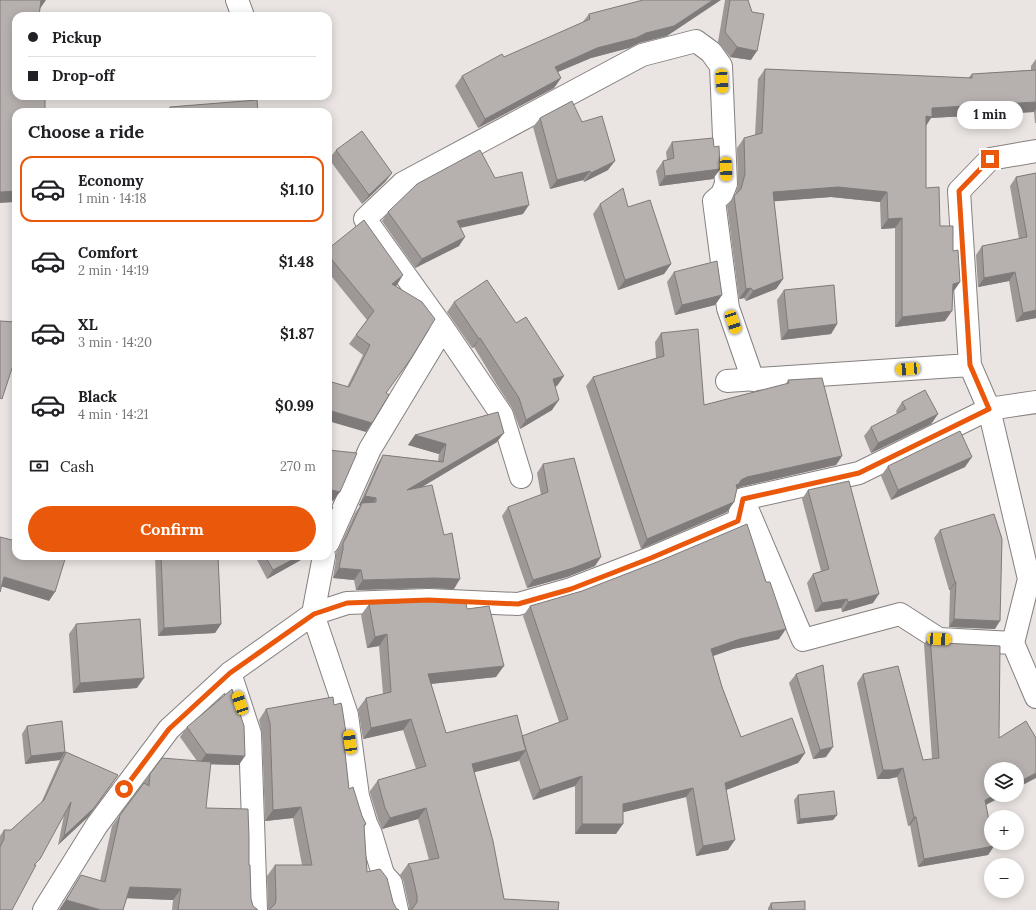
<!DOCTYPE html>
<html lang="en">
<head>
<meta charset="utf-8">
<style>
	body { margin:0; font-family:Lora,serif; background:#f2f2f2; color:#202124; height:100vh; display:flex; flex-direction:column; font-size:15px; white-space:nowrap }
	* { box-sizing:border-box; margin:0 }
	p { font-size:13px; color:#757577 }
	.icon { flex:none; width:22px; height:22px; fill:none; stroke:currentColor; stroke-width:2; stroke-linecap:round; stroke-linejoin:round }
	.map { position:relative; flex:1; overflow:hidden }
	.side { position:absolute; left:12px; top:108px; width:320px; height:452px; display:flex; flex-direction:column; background:#fff; border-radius:12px; box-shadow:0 2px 10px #0003 }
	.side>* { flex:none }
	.banner { position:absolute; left:12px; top:12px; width:320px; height:88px; border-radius:12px; box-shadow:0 2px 10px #0003; display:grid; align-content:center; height:88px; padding:0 16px; background:#fff }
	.buttons { position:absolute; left:984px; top:762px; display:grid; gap:8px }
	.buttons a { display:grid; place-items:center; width:40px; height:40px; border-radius:50%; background:#fff; box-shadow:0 2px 10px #0003; font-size:20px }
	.end { position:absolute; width:18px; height:18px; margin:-9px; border:5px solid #ea580c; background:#fff; box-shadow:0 0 0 2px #fff }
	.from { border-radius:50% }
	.bubble { position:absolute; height:28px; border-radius:14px; background:#fff; box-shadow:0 2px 10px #0003; font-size:13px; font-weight:700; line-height:28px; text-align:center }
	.car { position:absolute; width:12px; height:24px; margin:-12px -6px; border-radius:5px; box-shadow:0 0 3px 1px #0007; background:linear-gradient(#f5c518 24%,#345 0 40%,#f5c518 0 76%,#345 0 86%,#f5c518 0) }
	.banner b { display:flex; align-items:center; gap:14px; height:38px; font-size:15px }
	.banner b+b { border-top:1px solid #e0e0e0 }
	.banner i { width:10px; height:10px; background:#202124 }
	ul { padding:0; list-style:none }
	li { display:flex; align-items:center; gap:12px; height:66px; margin:0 8px 6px; padding:0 8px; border:2px solid transparent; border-radius:12px }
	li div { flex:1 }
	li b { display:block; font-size:15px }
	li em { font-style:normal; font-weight:700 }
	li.active { border-color:#ea580c }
	li>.icon { width:36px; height:36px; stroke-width:1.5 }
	h2 { padding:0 16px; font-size:18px; line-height:48px }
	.pay { display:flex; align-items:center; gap:10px; height:44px; padding:0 16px; font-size:15px }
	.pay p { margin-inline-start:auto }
	.action { display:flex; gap:8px; margin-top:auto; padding:8px 16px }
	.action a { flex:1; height:46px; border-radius:24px; background:#ea580c; color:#fff; font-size:16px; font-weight:700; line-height:46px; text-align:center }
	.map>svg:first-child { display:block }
</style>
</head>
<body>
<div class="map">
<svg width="1036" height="910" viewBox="0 0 1036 910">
	<rect width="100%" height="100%" fill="#eae4e2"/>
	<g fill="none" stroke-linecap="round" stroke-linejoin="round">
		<defs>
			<path id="minor" d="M237,0L243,16
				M970,365L959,191L990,159L1036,151
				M727,381L970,365L989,409L1029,579L1013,643L1036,697
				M521,477L502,415L443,328L365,219L403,183L642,55L696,41L711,52L721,66L726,184L722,194L714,201L728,308L753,380
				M743,499L803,640L900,614L939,639L1013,643
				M328,543L370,449L443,328
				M324,556L313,614L347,715L358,796L366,823L371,834L383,874L391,883L397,910
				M230,673L250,734L256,910
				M44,910L97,825L169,729L230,673L313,614L347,603L428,600L518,604L571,589L651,558L738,521L743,499L859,473L989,409L1036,402"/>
		</defs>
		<use href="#minor" stroke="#86807f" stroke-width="24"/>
		<use href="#minor" stroke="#fff" stroke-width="22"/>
	</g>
	<path fill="#9d9796" d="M725,0H748L751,60L730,57L718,42Z
		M589,14L667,36L639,43L629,48L591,58L558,72L561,78L554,88L478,128L455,86L462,76L582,23Z
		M1036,59V123H1035L1034,112L931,118L926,126V188L940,226L953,251L960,282L953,292L945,321L895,327V228L881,229L880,202L831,197L774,201L783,279L776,289L746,301L744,298L739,299L727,206L735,196L738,184L737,148L744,138L755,135L758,79L765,69L968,78L972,74L1031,70V66Z
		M170,107L258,112H167Z
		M540,118L582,122L608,170L584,182L583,180L550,189L533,127Z
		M672,142L714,147L720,169L713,179L659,186L656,171L663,161L667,160L666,152Z
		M336,150L392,173L385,182L362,204L329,159Z
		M1036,173V318L1016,322L1009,281L978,287L976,255L982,246L1019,239L1010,186L1016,177Z
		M495,178L523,214L461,227L459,246L415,268L382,221L388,212Z
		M600,204L628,207L671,264L664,274L618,290L593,214Z
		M328,249L397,285L395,286L386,393L372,423L366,432L347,387L363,355L349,344L367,320L328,272Z
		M674,272L722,295L715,305L675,315L667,282Z
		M784,290L837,324L831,334L781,340L777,300Z
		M454,302L557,386H555L552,410L520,429L512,408L497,385L474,347L472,348L447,312Z
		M661,333L704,405L786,384L788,380L842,456L836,465L740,487L737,489L734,502L727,512L641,549L586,386L593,377L656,358L655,342Z
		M902,402L938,414L931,424L871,453L864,436L871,427L897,414L896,411Z
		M415,435L497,442L422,487L454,589L428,588L356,590L354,580L333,578L336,558V553L340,546L355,513L360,506L359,505L377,465L383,455L438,461L439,454L408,445Z
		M543,464L595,566L567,577L527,588L502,516L508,507L541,495L537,473Z
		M888,466L965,467L891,500L881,476Z
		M808,490L873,603L842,612L841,608L815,612L807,583L813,574L821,571L802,499Z
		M940,530L995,629L949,627L950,590H949L934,538Z
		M155,556H218L221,624L215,633L158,636Z
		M255,556H308L267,579Z
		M369,604L467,609L496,677L431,684L446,733L522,736L559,722L523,616L530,606L779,639L733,649L713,656L722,687L741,737L805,753L798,763L726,790L728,850L696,856L686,797L623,812L616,834H575V786L533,800L519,760L518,761L474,772L504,899L409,910V907L403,880L400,875L408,864L429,860L418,819L382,829L378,819L370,793V791L378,780L416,769L403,730L363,739L358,709L366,698L383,694L379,646L367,648L361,615Z
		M76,624L137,688L73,693L69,634Z
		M930,636L986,805L994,846L988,855L918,867L910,825L908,826L897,777L888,779H877L857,683L863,674L923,760L932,759L924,644Z
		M796,674L826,757L813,759L789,683Z
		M334,705L343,737L349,789L366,824L364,827L367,872L380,869L268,910L267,876L275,865H302L293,818L265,821L262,734L259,720L266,709Z
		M27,726L65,752L112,784L88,817L58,845L64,815L0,910V836L4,830H11L41,803L60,760L25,764L22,734Z
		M187,727L239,765L210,764L206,808L249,865L251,899L253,906L258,910H172L173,900L127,898L123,910H59L81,875L100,881L112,826L150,774L197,761L180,737Z
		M798,795L837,815L833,820L797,824L794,800Z
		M771,903L805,910H768V908Z"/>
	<path fill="#7f7b7a" d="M40,0H46L39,10Z
		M713,0H721L667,36L639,43L629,48L591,58L548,76L555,67L597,48Z
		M737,47L757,51L751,60L730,57Z
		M561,78L554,88L478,128L485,119Z
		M1036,102V109L1034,112L931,118L925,127L926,116L932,108Z
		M615,161L608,170L584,182L591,173Z
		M720,169L713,179L659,186L665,176Z
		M590,171L583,180L550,189L557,180Z
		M392,173L385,182L362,204L369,195Z
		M838,187L887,192L880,202L831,197L766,202L773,192Z
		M16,191V201L15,202L0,203V192Z
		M529,205L523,214L451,230L457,221Z
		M902,218L895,228L881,229L888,219Z
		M465,237L459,246L415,268L422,259Z
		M671,264L664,274L618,290L625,280Z
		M1015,272L1009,281L978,287L984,278Z
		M403,275L397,285L386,294L392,284Z
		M783,279L776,289L746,301L753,291Z
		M960,282L953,292L946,294L953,284Z
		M751,288L744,298L739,299L746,289Z
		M722,295L715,305L675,315L682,305Z
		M1036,310V318L1016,322L1023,313Z
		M952,311L945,321L895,327L902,317Z
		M837,324L831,334L781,340L788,330Z
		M480,338L474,347L472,348L479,339Z
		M564,376L557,386L546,389L553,379Z
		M559,400L552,410L520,429L526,420Z
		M328,410L372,423L366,432L328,421Z
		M938,414L931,424L871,453L878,443Z
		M504,433L497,442L400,500L407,490Z
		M415,435L446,444L439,454L408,445Z
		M842,456L836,465L740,487L735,490L736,485L741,480L747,477Z
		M972,457L965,467L891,500L898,490Z
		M328,489L340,492L333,501L328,500Z
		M365,496L376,498L370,507L362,503L360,506L359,505Z
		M734,502L727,512L641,549L647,539Z
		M299,556H308L267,579L273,570Z
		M601,557L595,566L567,577L527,588L533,580Z
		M339,568L361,570L354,580L333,578Z
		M4,577L55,592L49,601L0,586Z
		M434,578L460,579L454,589L428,588L356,590L363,580Z
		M955,582H956L950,590H949Z
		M879,594L873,603L842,612L848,602Z
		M847,599L841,608L815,612L822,603Z
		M954,619L1000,621L995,629L949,627Z
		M221,624L215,633L158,636L164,628Z
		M786,629L779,639L733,649L704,659L711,649L740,639Z
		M387,634L379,646L367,648L375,637Z
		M504,666L496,677L420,685L428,674Z
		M144,678L137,688L73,693L80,683Z
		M411,719L403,730L363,739L371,728Z
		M833,747L826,757L813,759L820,750Z
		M526,750L518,761L464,775L472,764Z
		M65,752L60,760L25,764L31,756Z
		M805,753L798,763L718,793L725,783Z
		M206,754L245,756L239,765L199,764Z
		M903,768L897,777L888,779H877L883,770Z
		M1036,773V778L1017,788V783Z
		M118,775L88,817L58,845L64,836Z
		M582,776L575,786L533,800L540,790Z
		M693,788L686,797L616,814L623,804Z
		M995,795H1005L980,808L985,800Z
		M301,807L293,818L265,821L273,810Z
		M426,808L418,819L382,829L390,818Z
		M837,815L833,820L797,824L800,819Z
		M914,817H916L910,825L908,826Z
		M582,824H623L616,834H575Z
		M735,840L728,850L696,856L703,846Z
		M994,846L988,855L918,867L924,859Z
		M130,887L181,889L173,900L122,898Z
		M66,900L101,910H59Z"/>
	<path fill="#b6b0ae" stroke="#7f7b7a" d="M0,0H41L39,16H16V96H45V112H16V191L0,192Z
		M643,0H713L674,26L646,33L636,38L597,48L555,67L561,78L485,119L462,76L502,54L504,57L590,19L589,14Z
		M730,0H748L752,12L764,14L757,51L737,47L725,32Z
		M765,69L972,78V74L1036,70V102L932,108V117L926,116V188L939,187L940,226H953V251L958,250L960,282L953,284L952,311L902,317V218L888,219L887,192L838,187L773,192L783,279L753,291L751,288L746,289L734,196L741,189L745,174L744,138L762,133Z
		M257,100L258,112H171L170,107Z
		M572,101L582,122L602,116L615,161L591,173L590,171L557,180L540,118Z
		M362,131L392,173L369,195L336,150Z
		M713,138L714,147L719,146L720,169L665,176L663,161L674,158L672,142Z
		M480,150L495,178L522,172L529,205L457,221L465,237L422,259L388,212L417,184Z
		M1036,173V310L1023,313L1015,272L984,278L982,246L1027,237L1016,177Z
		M623,188L628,207L650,200L671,264L625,280L600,204Z
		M364,220L403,275L392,284L422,302L435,319L412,357L386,393L389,395L372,423L328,410V381L349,387L370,345L356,335L374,311L328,255V249Z
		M717,261L722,295L682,305L674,272Z
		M487,280L516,323L526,317L564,376L553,379L559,400L526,420L519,398L504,375L480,338L479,339L454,302Z
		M834,285L837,324L788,330L784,290Z
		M0,321L16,322V356L2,399L0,398Z
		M698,329L704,405L789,383L788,380L822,378L842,456L747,477L741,480L739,484L736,485L737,488L734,502L647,539L593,377L664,356L661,333Z
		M925,390L938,414L878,443L871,427L906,409L902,402Z
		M498,412L504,433L407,490L432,485L444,535L452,533L460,579L434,578L363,580L361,570L339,568L343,549V543L346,538L362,503L376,502V498L365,496L383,455L443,462L446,444L415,435Z
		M960,431L972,457L898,490L888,466Z
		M328,450L357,453L340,492L328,489Z
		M574,458L601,557L573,568L533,580L508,507L548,492L543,464Z
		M849,481L879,594L848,602L847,599L822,603L813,574L829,569L808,490Z
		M328,507H333L328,517Z
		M994,514L1002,539L1000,621L954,619L956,582H955L940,530Z
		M747,524L766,582H770L786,629L740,639L711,649L722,687L741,737L792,718L805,753L725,783L735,840L703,846L693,788L623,804V824H582V776L540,790L524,744L522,736L568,719L530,606L582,591L662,560Z
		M0,537L16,541V556H66L55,592L4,577L0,592Z
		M161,556H218L221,624L164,628Z
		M265,556H299L273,570Z
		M436,601L466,603L467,609L489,606L504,666L428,674L446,733L517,715L526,750L472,764L493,841L504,899L559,902L558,910H409L413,908L417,902V896L411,869L408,864L439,858L426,808L390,818L385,808L378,782V780L426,766L411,719L371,728L366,698L391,692L387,634L375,637L369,604Z
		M140,619L144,678L80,683L76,624Z
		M930,636L938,641L944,643L1000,646L999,738L1026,721L1036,738V773L1017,783V769H991V795H995L985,800L991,831V843H993L994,846L924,859L916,817H914L903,768L894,770H883L863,674L898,666L923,760L939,758Z
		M823,665L833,747L820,750L796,674Z
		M232,689L244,726L245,756L206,754L187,727Z
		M333,697L334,705L341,703L342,707L346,733L343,734L349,789L353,787L362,816L366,824L364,825L367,872L380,869L387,878L393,902L396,908L399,910H269L275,904L276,899L275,865H312L301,807L273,810L270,723L266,709Z
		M62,721L65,752L31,756L27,726Z
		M66,752L118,775L94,808L64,836L71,802L40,859L34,865H36L12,910H0V847L4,839V830H11L44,800Z
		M162,758L211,762L206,808L248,809L249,838V865H250L251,899L253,906L258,910H178L181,889L130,887L123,910H101L66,900L81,875L105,882L120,815L144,783L149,786L150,774Z
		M834,791L837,815L800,819L798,795Z
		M805,901V910H772L771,903Z"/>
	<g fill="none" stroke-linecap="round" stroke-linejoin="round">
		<path stroke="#ea580c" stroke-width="5" d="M124,789L169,729L230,673L314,614L347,603L428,600L518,604L571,589L651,558L738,521L743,499L859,473L989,409L970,365L959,191L990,159"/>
	</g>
</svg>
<div class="buttons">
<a><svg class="icon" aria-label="layers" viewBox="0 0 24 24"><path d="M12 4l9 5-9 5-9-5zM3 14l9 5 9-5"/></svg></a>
<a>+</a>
<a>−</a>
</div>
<i class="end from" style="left:124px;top:789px"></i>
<i class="end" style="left:990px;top:159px"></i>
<div class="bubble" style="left:957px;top:101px;width:66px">1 min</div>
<i class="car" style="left:722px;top:81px;rotate:177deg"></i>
<i class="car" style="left:726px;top:169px;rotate:178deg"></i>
<i class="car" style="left:733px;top:322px;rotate:161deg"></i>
<i class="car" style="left:908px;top:369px;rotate:266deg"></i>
<i class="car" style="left:939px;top:639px;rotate:93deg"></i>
<i class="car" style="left:240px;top:703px;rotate:342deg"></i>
<i class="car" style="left:350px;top:742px;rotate:352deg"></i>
<div class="banner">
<b><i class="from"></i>Pickup</b>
<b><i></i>Drop-off</b>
</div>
<section class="side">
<h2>Choose a ride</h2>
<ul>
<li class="active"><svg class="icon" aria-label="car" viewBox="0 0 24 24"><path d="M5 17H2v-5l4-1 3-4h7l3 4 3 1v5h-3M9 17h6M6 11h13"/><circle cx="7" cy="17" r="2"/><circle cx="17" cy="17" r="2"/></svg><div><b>Economy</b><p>1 min · 14:18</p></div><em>$1.10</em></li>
<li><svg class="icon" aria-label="car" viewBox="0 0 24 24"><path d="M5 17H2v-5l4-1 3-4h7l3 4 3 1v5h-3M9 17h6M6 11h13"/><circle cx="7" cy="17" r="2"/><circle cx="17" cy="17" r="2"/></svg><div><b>Comfort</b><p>2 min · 14:19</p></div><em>$1.48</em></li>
<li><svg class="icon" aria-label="car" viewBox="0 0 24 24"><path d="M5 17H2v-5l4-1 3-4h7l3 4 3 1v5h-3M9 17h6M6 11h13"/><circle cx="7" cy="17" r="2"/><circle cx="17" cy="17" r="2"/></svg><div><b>XL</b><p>3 min · 14:20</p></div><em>$1.87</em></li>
<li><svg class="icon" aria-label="car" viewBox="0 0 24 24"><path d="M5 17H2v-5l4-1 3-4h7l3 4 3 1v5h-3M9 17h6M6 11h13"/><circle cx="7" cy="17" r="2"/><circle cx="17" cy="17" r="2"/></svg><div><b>Black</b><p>4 min · 14:21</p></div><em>$0.99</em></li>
</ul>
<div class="pay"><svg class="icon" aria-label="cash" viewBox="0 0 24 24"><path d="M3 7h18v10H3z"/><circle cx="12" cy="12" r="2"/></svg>Cash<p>270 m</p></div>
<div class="action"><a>Confirm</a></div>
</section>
</div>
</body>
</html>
